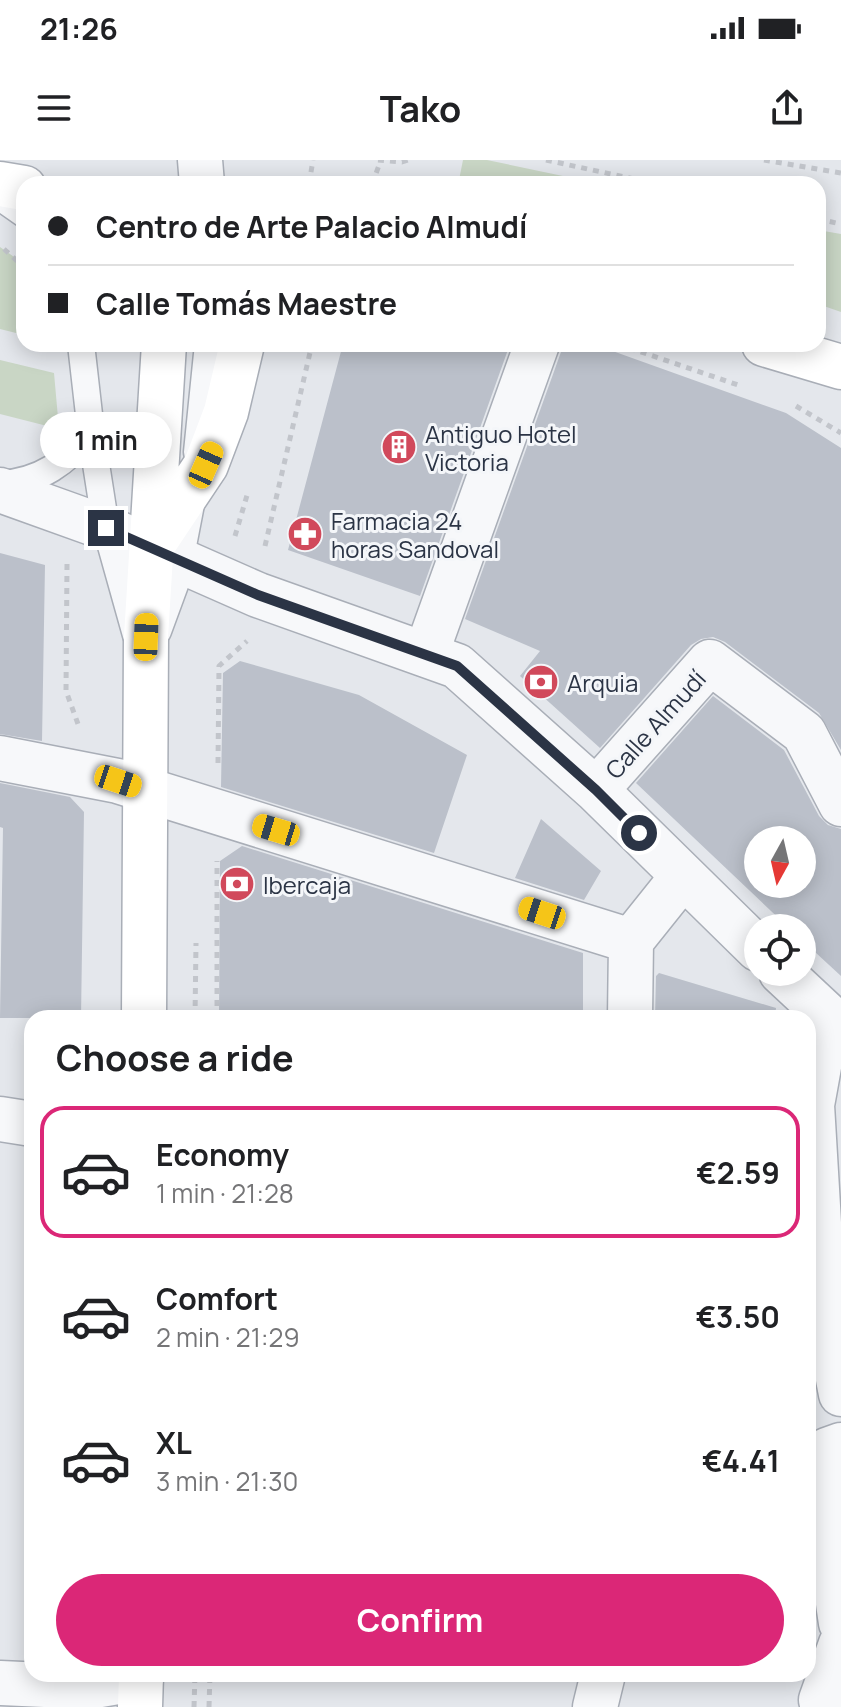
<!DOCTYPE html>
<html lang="en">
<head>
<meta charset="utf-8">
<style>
	body { margin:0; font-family:Manrope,sans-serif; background:#f6f6f6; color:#202124; height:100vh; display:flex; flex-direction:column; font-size:30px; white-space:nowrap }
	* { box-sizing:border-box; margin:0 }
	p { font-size:26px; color:#757577 }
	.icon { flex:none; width:44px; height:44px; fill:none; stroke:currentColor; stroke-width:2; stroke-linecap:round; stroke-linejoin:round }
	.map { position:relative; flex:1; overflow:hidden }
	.sheet { position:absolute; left:24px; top:850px; width:792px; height:672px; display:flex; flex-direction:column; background:#fff; border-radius:24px; box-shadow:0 4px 20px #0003 }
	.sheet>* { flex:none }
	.banner { position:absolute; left:16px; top:16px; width:810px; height:176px; border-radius:24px; box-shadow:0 4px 20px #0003; display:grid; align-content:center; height:176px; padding:0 32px; background:#fff }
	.needle { width:52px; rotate:188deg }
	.controls { position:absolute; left:744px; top:666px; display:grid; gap:16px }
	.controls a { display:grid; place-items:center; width:72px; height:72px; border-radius:50%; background:#fff; box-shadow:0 4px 20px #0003; font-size:40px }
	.end { position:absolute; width:36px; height:36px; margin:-18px; border:10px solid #2b3445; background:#fff; box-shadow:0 0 0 4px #fff }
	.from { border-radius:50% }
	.bubble { position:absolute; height:56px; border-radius:28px; background:#fff; box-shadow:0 4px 20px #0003; font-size:26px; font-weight:700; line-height:56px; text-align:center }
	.car { position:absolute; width:24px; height:48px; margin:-24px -12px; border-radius:10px; box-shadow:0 0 6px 2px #0007; background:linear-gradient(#f5c518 24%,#345 0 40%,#f5c518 0 76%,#345 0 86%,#f5c518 0) }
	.banner b { display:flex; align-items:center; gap:28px; height:76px; font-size:30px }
	.banner b+b { border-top:2px solid #e0e0e0 }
	.banner i { width:20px; height:20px; background:#202124 }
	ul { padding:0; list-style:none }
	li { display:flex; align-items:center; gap:24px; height:132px; margin:0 16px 12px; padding:0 16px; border:4px solid transparent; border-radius:24px }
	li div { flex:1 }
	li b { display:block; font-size:30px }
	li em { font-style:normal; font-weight:700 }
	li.selected { border-color:#db2777 }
	li>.icon { width:72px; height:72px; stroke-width:1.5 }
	h2 { padding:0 32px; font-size:36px; line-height:96px }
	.cta { display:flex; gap:16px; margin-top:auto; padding:16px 32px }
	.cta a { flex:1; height:92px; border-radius:48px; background:#db2777; color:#fff; font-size:32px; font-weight:700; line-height:92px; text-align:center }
	.status { display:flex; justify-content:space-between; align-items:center; height:56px; padding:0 40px; background:#fff; direction:ltr }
	.status svg { height:22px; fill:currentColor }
	header { display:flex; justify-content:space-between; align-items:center; height:104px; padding:0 32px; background:#fff; font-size:36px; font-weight:700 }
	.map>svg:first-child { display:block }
</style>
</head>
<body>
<div class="status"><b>21:26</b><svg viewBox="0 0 49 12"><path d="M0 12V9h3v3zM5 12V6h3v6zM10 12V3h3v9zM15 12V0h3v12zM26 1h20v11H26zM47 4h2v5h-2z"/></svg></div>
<header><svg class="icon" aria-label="menu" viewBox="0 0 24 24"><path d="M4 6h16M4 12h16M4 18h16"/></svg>Tako<svg class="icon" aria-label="share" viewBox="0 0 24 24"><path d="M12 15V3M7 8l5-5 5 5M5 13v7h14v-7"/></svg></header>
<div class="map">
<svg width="841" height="1547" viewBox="0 0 841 1547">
	<rect width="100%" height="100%" fill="#e4e7ec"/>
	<path fill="#c9d6c5" d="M463,0H487L601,24H471L459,20Z
		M818,70L841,74V152L818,144Z
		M0,87L17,99L24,107V175L0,169Z
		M0,200L54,213L59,269L0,254Z"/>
	<path fill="#bbc0ca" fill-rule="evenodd" d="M343,184H510L420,436L288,390Z
		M561,184H593L786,253L841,288V590L819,553L725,482L713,477L701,479L691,485L600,588L520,516L540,491L465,459L561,192Z
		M0,393L45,405L42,581L0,574Z
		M240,501L359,535L467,595L434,693L221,627L223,513Z
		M713,536L784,590L819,656L828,665L841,669V816L802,780V768H789L636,623ZM758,680H802V724H758Z
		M0,623L70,637L84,652L81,858H0L3,668L0,667Z
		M541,659L601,711L584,740L515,718Z
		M242,686L583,793V858H219L220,701Z
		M659,813L776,848L775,858H655L656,816Z"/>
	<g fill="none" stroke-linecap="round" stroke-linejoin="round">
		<defs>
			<path id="lane" d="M0,37L24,54
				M81,184L91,272L106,368L136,475
				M197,292L208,184
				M1,324C41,321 66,303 91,272
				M158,471L176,422L192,339"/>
			<path id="street" d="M200,0L202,24
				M0,330L106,368L258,435L457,506L596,630L758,789
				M426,494L537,184
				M0,598L118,621L631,781
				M596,630L710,502L804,573L841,644
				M781,812L841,868
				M828,857L812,945L824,1147L841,1234
				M630,858L631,781L683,716
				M0,959L32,964
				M841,1285L827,1290L823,1294L825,1306L820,1323L841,1463
				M0,1523L89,1527L141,1518
				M595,1547L603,1514
				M831,1547L821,1540L841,1484"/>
			<path id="secondary" d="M0,24L24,28
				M764,184L841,207
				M152,386L206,305L226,252L242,184
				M144,858L146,477L164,184
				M140,1547L141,1514"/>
		</defs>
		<use href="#lane" stroke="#a9aeb7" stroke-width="29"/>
		<use href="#street" stroke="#a9aeb7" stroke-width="47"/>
		<use href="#secondary" stroke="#a9aeb7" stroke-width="47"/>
		<path stroke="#c2c5cb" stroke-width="5" stroke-dasharray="6 6" stroke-linecap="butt" d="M378,0L402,2L408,0
			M546,0L657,24
			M764,0L841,13
			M309,24L313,0
			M372,24L381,0
			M818,59L841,64
			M4,89L24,107
			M618,184L738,225
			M796,246L841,273
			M235,376L248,332
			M265,386L312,184
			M67,404L66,531L78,564
			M218,603L219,506L247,481
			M195,858L196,783
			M217,858V701
			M194,1547L195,1514
			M209,1547L210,1514"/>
		<use href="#lane" stroke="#f7f8fa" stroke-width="26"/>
		<use href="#street" stroke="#f7f8fa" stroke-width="44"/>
		<use href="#secondary" stroke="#fff" stroke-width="44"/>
	</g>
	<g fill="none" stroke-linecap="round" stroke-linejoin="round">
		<path stroke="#2b3445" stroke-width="10" d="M106,368L258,435L457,506L596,630L639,673"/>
	</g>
	<defs>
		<symbol id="building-disc" viewBox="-11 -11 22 22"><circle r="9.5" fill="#d1495b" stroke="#f4f6f9"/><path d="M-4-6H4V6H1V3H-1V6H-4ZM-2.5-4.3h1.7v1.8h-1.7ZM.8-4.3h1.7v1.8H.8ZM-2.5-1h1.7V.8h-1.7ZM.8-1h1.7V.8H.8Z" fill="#fff"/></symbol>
		<symbol id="pharmacy-disc" viewBox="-11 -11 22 22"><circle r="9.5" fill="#d1495b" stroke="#f4f6f9"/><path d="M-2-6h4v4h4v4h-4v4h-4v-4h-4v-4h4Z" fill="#fff"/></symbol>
		<symbol id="bank-disc" viewBox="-11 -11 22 22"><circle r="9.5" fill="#d1495b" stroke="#f4f6f9"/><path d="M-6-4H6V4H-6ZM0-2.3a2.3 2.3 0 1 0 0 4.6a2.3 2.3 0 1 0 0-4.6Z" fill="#fff"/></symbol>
	</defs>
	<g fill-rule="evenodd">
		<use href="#building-disc" x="379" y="267" width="40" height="40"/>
		<use href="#pharmacy-disc" x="285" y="354" width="40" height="40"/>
		<use href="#bank-disc" x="521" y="502" width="40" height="40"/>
		<use href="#bank-disc" x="217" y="704" width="40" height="40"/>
	</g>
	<g text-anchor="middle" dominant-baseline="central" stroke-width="6" stroke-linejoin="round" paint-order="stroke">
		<g font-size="24" fill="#2b3445" stroke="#f4f6f9" text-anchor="start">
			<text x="425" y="273">Antiguo Hotel<tspan x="425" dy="28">Victoria</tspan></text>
			<text x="331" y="360">Farmacia 24<tspan x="331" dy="28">horas Sandoval</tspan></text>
			<text x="567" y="522">Arquia</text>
			<text x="263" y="724">Ibercaja</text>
		</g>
		<g font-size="24" fill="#2b3445" stroke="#f4f6f9">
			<text transform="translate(655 564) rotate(-48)">Calle Almudí</text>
		</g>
	</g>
</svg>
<div class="controls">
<a><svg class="needle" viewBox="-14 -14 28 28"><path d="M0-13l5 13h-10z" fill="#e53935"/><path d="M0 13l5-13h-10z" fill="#757577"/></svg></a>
<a><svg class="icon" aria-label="locate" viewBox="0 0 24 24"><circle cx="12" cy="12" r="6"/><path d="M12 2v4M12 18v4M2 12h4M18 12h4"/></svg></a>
</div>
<i class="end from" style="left:639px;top:673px"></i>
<i class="end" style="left:106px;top:368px"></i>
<div class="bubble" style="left:40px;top:252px;width:132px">1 min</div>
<i class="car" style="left:206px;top:305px;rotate:24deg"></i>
<i class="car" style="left:146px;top:477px;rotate:2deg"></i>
<i class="car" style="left:118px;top:621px;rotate:108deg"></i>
<i class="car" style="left:276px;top:670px;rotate:287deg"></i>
<i class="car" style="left:542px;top:753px;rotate:288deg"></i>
<div class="banner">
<b><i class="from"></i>Centro de Arte Palacio Almudí</b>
<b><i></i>Calle Tomás Maestre</b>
</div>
<section class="sheet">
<h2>Choose a ride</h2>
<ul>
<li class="selected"><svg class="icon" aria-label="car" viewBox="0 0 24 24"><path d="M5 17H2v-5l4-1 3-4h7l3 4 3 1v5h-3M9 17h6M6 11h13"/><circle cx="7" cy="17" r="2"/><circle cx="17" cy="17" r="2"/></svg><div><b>Economy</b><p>1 min · 21:28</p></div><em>€2.59</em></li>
<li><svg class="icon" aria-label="car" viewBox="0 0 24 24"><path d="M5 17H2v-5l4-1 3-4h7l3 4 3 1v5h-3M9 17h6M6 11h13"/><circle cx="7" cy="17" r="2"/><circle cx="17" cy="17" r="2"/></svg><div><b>Comfort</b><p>2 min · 21:29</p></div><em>€3.50</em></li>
<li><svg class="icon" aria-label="car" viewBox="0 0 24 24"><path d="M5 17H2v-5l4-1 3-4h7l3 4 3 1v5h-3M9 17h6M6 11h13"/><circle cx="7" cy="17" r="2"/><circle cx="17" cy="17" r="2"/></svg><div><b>XL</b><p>3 min · 21:30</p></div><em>€4.41</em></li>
</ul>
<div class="cta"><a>Confirm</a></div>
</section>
</div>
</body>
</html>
